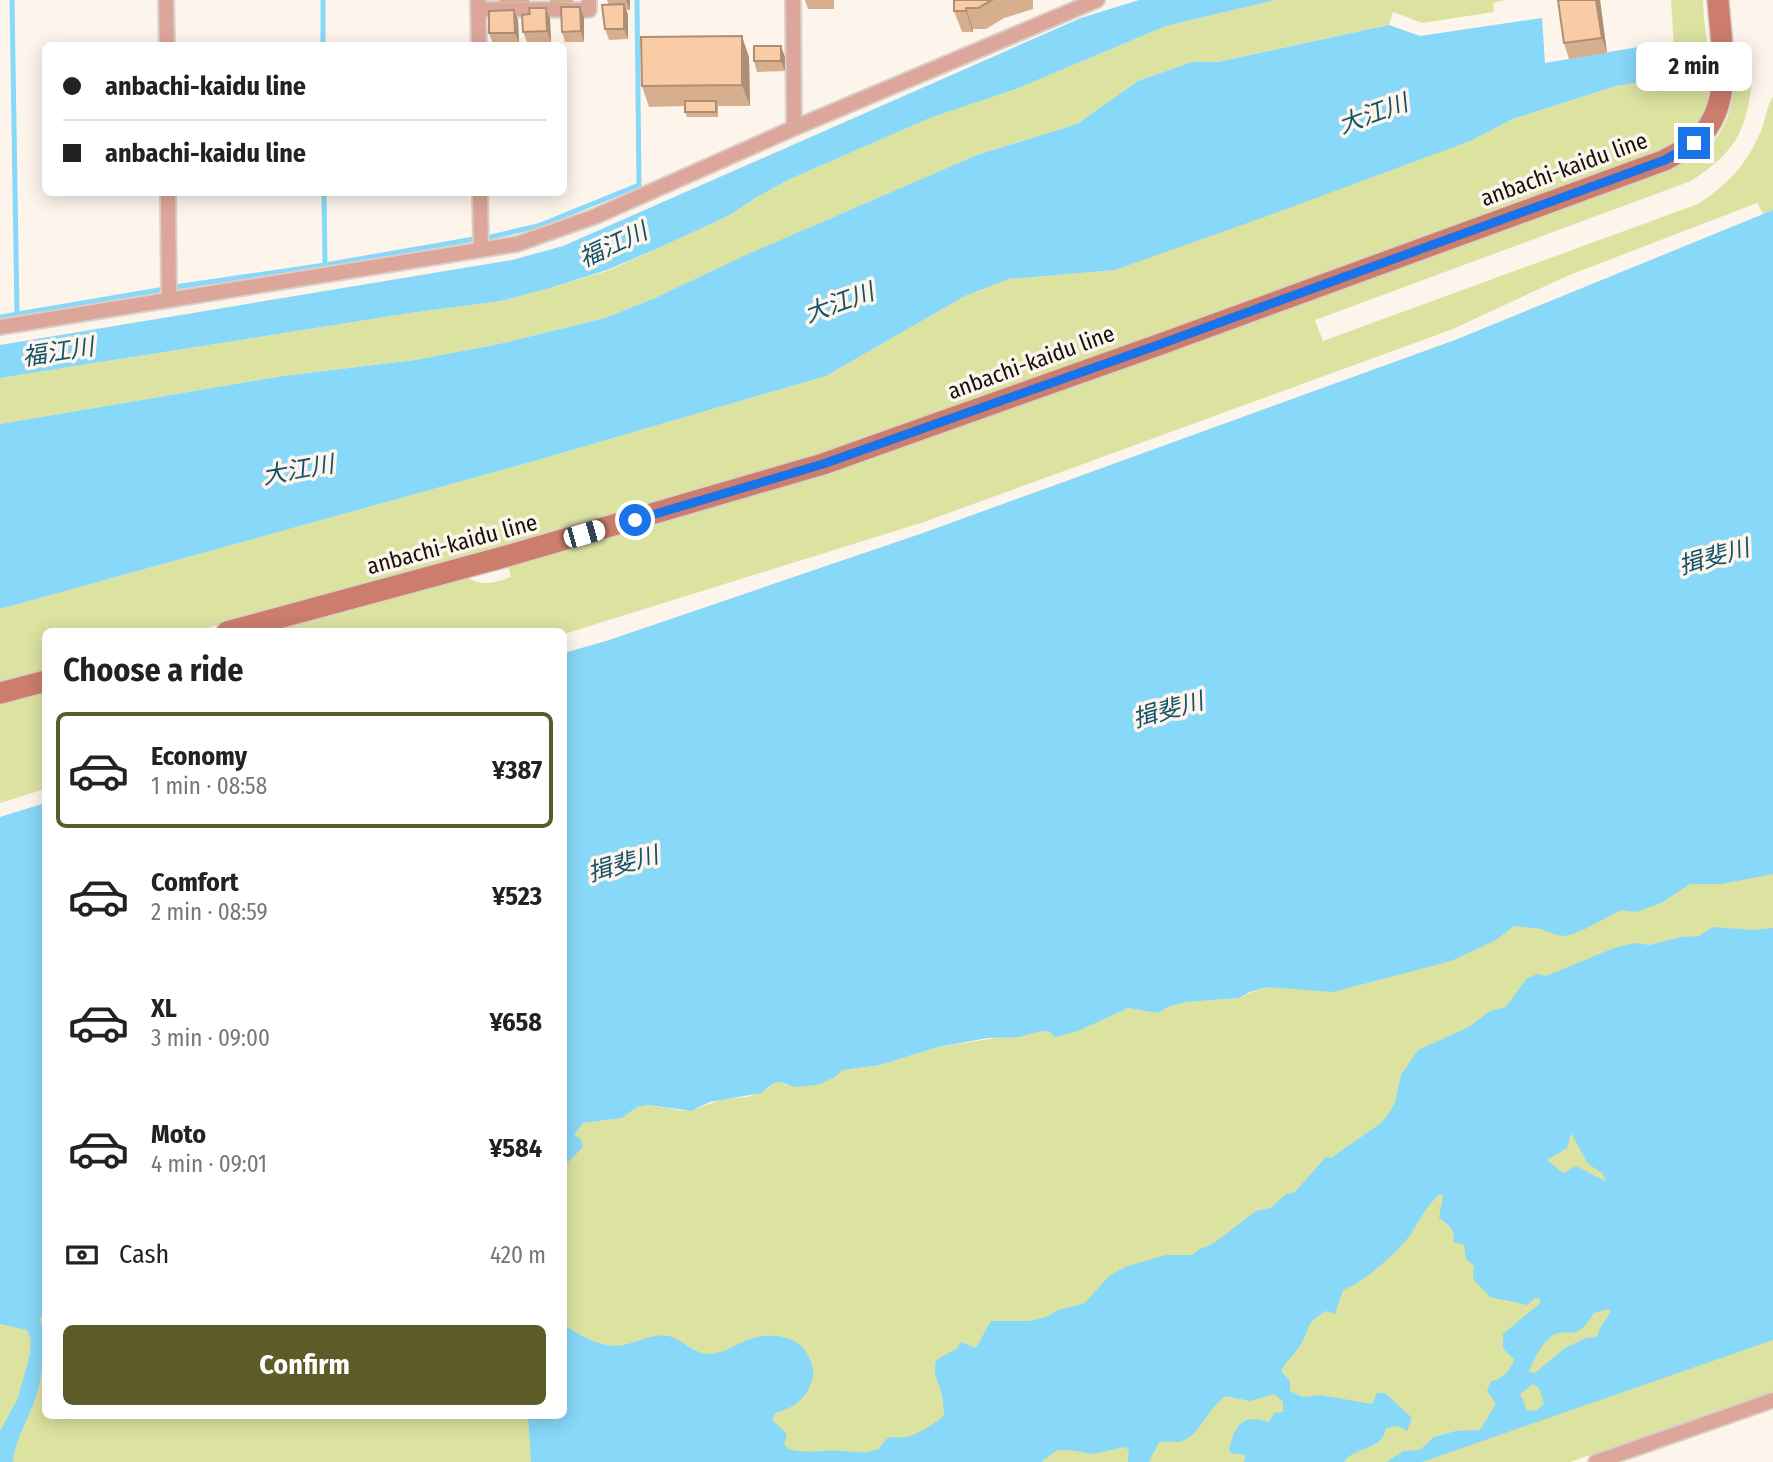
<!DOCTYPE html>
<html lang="en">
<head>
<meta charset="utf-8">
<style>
	body { margin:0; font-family:"Fira Sans Condensed","Noto Sans JP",sans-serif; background:#f6f6f6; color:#222; height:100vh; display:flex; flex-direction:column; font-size:26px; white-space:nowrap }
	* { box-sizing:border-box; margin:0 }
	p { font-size:23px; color:#767676 }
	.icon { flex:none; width:38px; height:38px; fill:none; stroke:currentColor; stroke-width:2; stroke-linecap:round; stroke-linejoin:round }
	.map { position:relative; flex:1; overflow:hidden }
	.sheet { position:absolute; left:42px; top:628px; width:525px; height:791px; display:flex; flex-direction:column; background:#fff; border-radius:10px; box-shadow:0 4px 18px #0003 }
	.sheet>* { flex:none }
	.top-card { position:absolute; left:42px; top:42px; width:525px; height:154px; border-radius:10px; box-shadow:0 4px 18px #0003; display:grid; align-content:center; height:154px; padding:0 21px; background:#fff }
	.end { position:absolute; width:32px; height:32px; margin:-16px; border:9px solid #1a73e8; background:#fff; box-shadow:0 0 0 4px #fff }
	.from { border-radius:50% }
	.bubble { position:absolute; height:49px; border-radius:10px; background:#fff; box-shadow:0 4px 18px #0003; font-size:23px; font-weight:700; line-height:49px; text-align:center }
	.car { position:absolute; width:21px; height:42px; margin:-21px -10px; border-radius:9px; box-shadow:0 0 5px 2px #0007; background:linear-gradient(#fff 24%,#345 0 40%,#fff 0 76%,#345 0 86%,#fff 0) }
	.top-card b { display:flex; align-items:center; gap:24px; height:66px; font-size:26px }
	.top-card b+b { border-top:2px solid #e0e0e0 }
	.top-card i { width:18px; height:18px; background:#222 }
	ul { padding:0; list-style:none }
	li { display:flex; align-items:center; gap:21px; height:116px; margin:0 14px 10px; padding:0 7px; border:4px solid transparent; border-radius:10px }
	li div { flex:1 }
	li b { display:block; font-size:26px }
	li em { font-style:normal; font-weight:700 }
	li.selected { border-color:#5d5b28 }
	li>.icon { width:63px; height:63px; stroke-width:1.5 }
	h2 { padding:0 21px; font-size:32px; line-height:84px }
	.pay { display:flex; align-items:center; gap:18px; height:77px; padding:0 21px; font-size:26px }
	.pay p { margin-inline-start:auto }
	.button { display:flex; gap:14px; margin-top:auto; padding:14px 21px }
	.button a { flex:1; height:80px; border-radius:10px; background:#5d5b28; color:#fff; font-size:28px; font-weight:700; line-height:80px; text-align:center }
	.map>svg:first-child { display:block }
</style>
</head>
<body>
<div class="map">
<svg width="1773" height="1462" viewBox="0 0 1773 1462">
	<rect width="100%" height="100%" fill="#fdf4ec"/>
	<path fill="#dce3a1" d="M1275,0H1505L1493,3L1494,12L1422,23L1393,12L1389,25L1218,62H1192L1138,81L1077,124L977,155L749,254L655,298L605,318L499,344L415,360L283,376L0,424V378L410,313L501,301L550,288L607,271L663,246L728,216L757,197L788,180L930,118L1016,89L1166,26Z
		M1671,0H1703C1703,39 1722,88 1697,122C1686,136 1669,146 1656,157L820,454L504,547L192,632H46L45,671L0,683V609L524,464L826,376L965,296L1009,279L1115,270L1469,141L1513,119L1616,86L1676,76Z
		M1735,81H1752C1746,133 1735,152 1691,181L1315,320L1323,341L1698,204C1729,184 1748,163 1762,128C1766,118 1767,105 1773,97V210L1763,214L1757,203L1567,276L1453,329L924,522L564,634V632H265L467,577C483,587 495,583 511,577L508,565L667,521L824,472L1660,173C1711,151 1728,139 1735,81Z
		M45,691V789L0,803V703Z
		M1773,867V972L1405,1103L1338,1171L878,1462H0V1302L45,1286L46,1416H564V1147L583,1123L622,1118L637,1107L648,1105L684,1111L699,1108L723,1099L748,1097L769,1088L774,1083L781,1082L787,1085L835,1077L843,1070L880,1065L938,1047L1041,1031L1050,1032L1078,1030L1128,1008L1157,1013L1170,1006L1187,1002L1239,998L1260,989L1474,937L1677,879Z
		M1576,1121L1773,1301V1391L1570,1462H1003L1428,1194Z"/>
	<path fill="#88d8f9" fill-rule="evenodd" d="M1139,0H1275L1166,26L1016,89L930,118L788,180L757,197L728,216L663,246L607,270L550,288L501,301L410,313L0,378V345L512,260L563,246L1081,18Z
		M1542,18L1545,63L1668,42L1670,77L1616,86L1513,119L1470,141L1270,215L1115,270L1009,279L965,296L826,376L524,464L0,609V424L283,376L415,360L499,344L605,318L655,298L748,254L977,155L1077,124L1138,81L1192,62H1218L1389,25L1420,36Z
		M1773,210V874L1721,884H1690L1661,903L1636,912L1621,910L1585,929L1567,936L1556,935L1541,929L1514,926L1496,940L1451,961L1333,992L1267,987L1250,992L1239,998L1187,1002L1170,1006L1158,1013L1128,1008L1078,1031L1055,1037L1050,1032L1041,1031L1019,1037L988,1038L938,1047L880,1065L843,1070L835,1077L817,1085L794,1087L781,1082L774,1083L761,1093L710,1102L691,1111L648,1105L637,1107L622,1118L583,1123L574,1135L581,1139L583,1147L564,1166V653L606,641L920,534L1455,340Z
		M45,803L46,1311L40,1319C47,1346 43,1379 33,1405C25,1425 15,1441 13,1462H0V1431L18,1398L30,1354L31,1339L27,1330L0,1324V817Z
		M1713,927L1753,930L1773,928V1340L1422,1462H1386L1404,1451L1420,1450L1434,1437L1456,1431L1480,1430L1496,1404L1487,1391L1491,1381C1502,1380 1512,1369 1514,1359L1503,1349V1334L1539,1304L1541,1299L1535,1298L1527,1305L1490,1297L1473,1279L1474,1266L1466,1259L1464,1245L1453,1242C1456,1229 1449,1225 1439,1218L1443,1196L1440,1194C1427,1205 1420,1219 1411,1234C1399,1251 1362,1284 1343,1290L1335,1314L1326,1311C1305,1324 1312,1323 1302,1342C1297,1352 1287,1360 1281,1371L1290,1381V1391L1303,1397L1320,1395L1372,1404L1377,1393H1385L1412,1418L1407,1431L1398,1426L1386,1428C1383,1451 1354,1446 1344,1462H1244L1246,1455L1231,1453L1229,1449C1235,1425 1243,1413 1269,1422L1274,1413L1283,1412V1402L1274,1394L1250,1401L1226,1396C1208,1407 1201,1434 1182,1441C1176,1443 1166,1441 1159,1442L1149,1462H1128L1129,1450L1124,1447L1094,1454L1070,1450H1057L1041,1462H531L528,1416H564V1325C580,1335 602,1349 623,1345C639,1342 652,1333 669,1336C683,1340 693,1353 707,1354C721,1355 735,1345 747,1340C767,1332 798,1334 808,1355C815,1369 815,1376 808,1390C801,1403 789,1409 775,1413L772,1420L787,1434L784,1444L788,1449C806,1454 822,1450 840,1451C856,1451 864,1455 879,1449C890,1431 891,1439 907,1437C916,1435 940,1421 945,1414C942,1408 944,1403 942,1396C939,1380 932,1378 936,1360L956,1349L961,1342L976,1348L991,1321H1030L1046,1317L1059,1310L1085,1303L1108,1277L1125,1267L1166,1255H1192L1198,1250L1214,1243L1256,1211L1271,1208L1286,1194L1294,1193L1326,1157L1331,1158L1381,1123L1389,1113L1395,1103L1401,1075L1418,1050L1469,1027L1490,1011L1506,1007L1527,978L1538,974L1546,976L1614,948L1635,943L1649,945L1681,937L1699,936ZM1571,1133L1588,1164L1602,1173L1607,1182L1576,1166L1563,1173L1547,1160L1567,1148ZM1608,1309L1611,1311L1600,1328L1597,1337L1586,1338L1565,1348L1535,1373L1529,1372C1534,1359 1544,1337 1558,1333C1564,1331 1569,1334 1575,1332C1584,1330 1589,1320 1594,1313ZM1533,1384L1539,1388L1544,1403C1539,1410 1535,1412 1527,1410L1520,1394Z"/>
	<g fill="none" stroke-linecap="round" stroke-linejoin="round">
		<path stroke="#88d8f9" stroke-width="5" d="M12,0L17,314
			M323,0V46
			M324,192L325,265
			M486,238L538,226L639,185L637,0
			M175,287L325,265L474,239
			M0,317L165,289"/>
		<defs>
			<path id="minor" d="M166,0L167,46
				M793,0L794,128
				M478,1L479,46
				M478,9L589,10V0
				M168,192L169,300
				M480,192L481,250
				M0,327L517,244L596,216L794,128L1097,0
				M1596,1462L1773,1400"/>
			<path id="secondary" d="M227,632L507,556L823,464L1158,345L1665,160C1674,155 1684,150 1693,143C1736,109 1721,47 1718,0
				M0,693L46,681"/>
		</defs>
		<use href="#minor" stroke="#d8d0c8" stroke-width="18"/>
		<use href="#secondary" stroke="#d8d0c8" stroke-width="24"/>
		<use href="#minor" stroke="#dda69a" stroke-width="14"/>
		<use href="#secondary" stroke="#cc7d6c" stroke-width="21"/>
	</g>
	<path fill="#d6af8e" d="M499,0H529V2H500Z
		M550,0H573V2L551,3Z
		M607,0H630V10H626L628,15V39L609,40L605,29L609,5Z
		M805,0H834V9H808Z
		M954,0H1033V9L1004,18V17V18L986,29H973V32H962L954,11Z
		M1558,0H1600L1607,53L1569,59L1564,43Z
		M580,7L584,17V42H565L562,32Z
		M546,8L550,19L551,42H527L523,32L530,14Z
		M518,20L519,43L493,44L489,33Z
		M749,57L750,106H718V117H687L685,112V106L649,107L642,86Z
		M785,57V71L757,72L754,61Z"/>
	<path fill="#ae8f74" d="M626,0H630V10Z
		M1596,0H1600L1607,53L1602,38Z
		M624,4L628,15V39L624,29Z
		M580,7L584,17V42L581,31Z
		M546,8L550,19L551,42L547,31Z
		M966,8L973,29V32L966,11Z
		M514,10L518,20L519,43L515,33Z
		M742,36L749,57L750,106L742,85Z
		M781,46L785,57V71L781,61Z"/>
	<path fill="#f9cca5" stroke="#ae8f74" stroke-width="2" d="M954,0H992L978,8H966V11H954Z
		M1558,0H1596L1602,38L1564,43Z
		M624,4V29H605L602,5Z
		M561,7H580L581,31L562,32Z
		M529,8H546L547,31L523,32L522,15L530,14Z
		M514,10L515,33H489V11Z
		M742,36V85L642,86L641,37Z
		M754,46H781V61H754Z
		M685,101H716V112H685Z"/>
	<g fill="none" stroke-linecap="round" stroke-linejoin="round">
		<path stroke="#1a73e8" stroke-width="9" d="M635,520L823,464L1158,345L1665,160L1694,143"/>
	</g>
	<g text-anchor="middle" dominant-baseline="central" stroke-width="7" stroke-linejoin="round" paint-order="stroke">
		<g font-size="23" fill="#14110e" stroke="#fdf4ec">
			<text transform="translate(1564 169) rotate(-20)">anbachi-kaidu line</text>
			<text transform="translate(1031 362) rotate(-20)">anbachi-kaidu line</text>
			<text transform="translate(452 544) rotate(-15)">anbachi-kaidu line</text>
		</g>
		<g font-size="24" font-style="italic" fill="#12536a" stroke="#fdf4ec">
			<text transform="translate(1373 114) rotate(-20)">大江川</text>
			<text transform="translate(613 245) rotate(-25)">福江川</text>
			<text transform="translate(839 303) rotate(-20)">大江川</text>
			<text transform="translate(58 352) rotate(-9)">福江川</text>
			<text transform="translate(298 470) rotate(-10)">大江川</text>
			<text transform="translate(1714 557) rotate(-16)">揖斐川</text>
			<text transform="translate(1168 710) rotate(-16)">揖斐川</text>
			<text transform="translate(623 864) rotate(-16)">揖斐川</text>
		</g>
	</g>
</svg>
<i class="end from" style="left:635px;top:520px"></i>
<i class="end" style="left:1694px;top:143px"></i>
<div class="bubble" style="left:1636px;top:42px;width:116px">2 min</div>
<i class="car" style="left:584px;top:534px;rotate:74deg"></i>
<div class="top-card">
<b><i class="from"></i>anbachi-kaidu line</b>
<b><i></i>anbachi-kaidu line</b>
</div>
<section class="sheet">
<h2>Choose a ride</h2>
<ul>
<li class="selected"><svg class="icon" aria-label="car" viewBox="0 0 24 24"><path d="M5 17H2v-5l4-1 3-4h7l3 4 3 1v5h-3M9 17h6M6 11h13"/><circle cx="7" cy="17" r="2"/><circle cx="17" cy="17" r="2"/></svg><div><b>Economy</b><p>1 min · 08:58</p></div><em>¥387</em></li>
<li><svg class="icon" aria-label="car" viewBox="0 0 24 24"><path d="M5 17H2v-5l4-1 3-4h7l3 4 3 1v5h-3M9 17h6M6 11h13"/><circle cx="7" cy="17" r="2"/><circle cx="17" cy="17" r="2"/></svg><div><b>Comfort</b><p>2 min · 08:59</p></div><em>¥523</em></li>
<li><svg class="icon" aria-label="car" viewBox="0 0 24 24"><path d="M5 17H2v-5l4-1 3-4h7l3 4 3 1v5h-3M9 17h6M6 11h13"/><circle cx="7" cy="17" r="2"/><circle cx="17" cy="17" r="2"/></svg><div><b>XL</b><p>3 min · 09:00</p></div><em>¥658</em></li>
<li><svg class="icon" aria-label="car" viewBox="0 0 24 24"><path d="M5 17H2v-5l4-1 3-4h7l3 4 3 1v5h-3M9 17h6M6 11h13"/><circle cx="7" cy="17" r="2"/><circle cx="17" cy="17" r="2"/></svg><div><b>Moto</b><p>4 min · 09:01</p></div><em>¥584</em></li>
</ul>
<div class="pay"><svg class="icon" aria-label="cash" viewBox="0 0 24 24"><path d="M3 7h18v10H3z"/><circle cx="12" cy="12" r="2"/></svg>Cash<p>420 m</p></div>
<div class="button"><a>Confirm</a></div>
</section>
</div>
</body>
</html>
